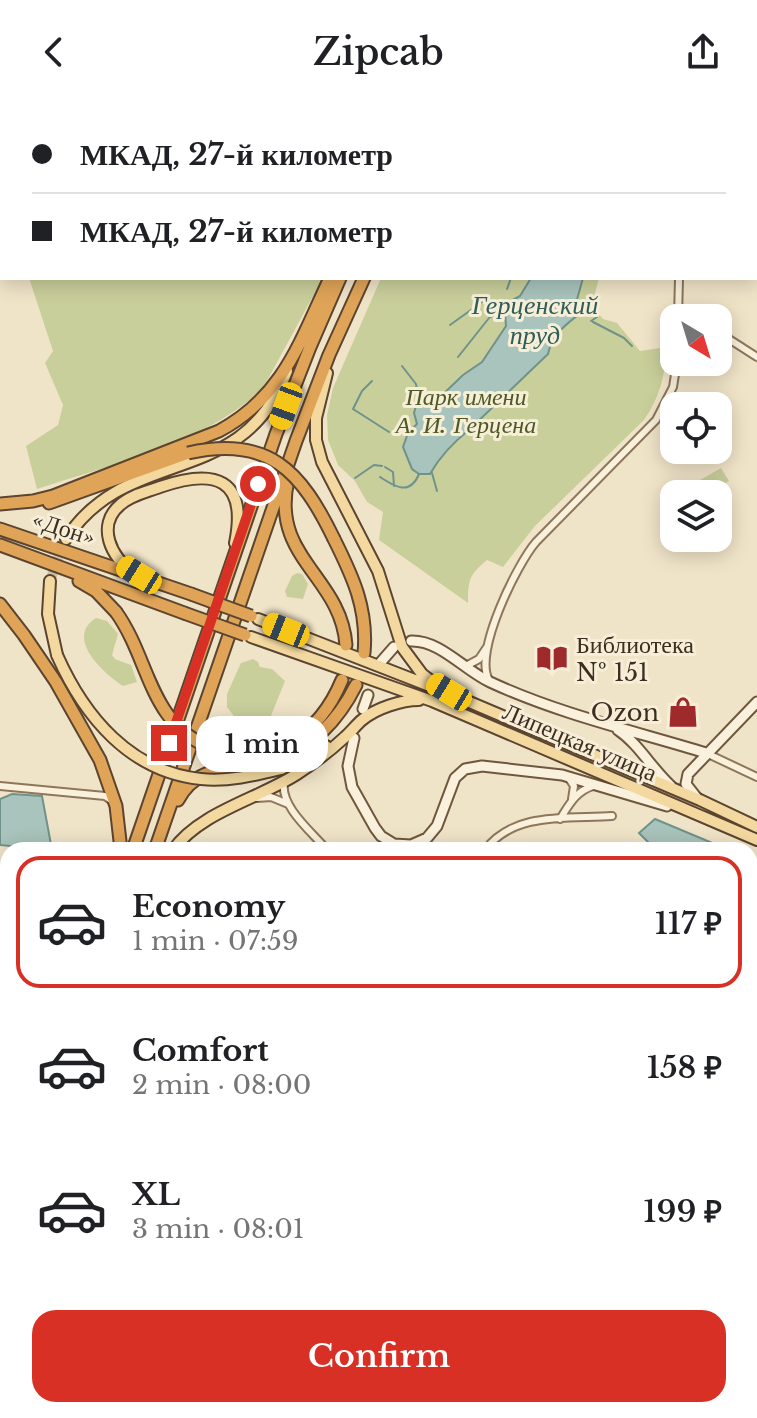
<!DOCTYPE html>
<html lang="en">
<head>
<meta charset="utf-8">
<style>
	body { margin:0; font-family:"Libre Baskerville",serif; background:#f6f6f6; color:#202124; height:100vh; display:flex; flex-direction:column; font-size:30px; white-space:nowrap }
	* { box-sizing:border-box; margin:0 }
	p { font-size:26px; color:#757577 }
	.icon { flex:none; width:44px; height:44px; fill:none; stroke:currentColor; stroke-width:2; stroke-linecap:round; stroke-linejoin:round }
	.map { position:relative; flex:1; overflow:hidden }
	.sheet { position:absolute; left:0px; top:738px; width:758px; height:576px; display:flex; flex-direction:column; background:#fff; border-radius:24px 24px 0 0; box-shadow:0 4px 20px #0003 }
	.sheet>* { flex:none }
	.guide { position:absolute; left:0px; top:0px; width:758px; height:176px; box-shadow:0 4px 20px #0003; display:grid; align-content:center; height:176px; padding:0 32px; background:#fff }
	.needle { width:52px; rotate:142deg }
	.fabs { position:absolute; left:660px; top:200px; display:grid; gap:16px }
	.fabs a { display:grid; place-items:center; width:72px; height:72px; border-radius:16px; background:#fff; box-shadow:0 4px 20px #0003; font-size:40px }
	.end { position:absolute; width:36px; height:36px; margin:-18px; border:10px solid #d93025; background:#fff; box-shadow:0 0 0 4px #fff }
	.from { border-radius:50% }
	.bubble { position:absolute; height:56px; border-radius:24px; background:#fff; box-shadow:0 4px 20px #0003; font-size:26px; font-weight:600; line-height:56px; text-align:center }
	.car { position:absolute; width:24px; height:48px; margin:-24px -12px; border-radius:10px; box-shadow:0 0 6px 2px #0007; background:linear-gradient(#f5c518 24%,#345 0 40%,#f5c518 0 76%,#345 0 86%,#f5c518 0) }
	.guide b { display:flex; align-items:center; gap:28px; height:76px; font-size:30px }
	.guide b+b { border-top:2px solid #e0e0e0 }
	.guide i { width:20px; height:20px; background:#202124 }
	ul { padding:14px 0 0; list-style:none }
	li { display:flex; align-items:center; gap:24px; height:132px; margin:0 16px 12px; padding:0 16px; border:4px solid transparent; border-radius:24px }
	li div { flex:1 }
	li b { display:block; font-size:30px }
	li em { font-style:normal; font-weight:600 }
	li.active { border-color:#d93025 }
	li>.icon { width:72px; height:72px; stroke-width:1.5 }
	.cta { display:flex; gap:16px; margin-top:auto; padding:16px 32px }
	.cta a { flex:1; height:92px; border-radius:24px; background:#d93025; color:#fff; font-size:32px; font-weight:600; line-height:92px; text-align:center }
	header { display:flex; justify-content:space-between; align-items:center; height:104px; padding:0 32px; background:#fff; font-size:36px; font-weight:600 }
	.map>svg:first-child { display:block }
</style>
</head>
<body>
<header><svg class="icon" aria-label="back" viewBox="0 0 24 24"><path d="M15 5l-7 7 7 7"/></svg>Zipcab<svg class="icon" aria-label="share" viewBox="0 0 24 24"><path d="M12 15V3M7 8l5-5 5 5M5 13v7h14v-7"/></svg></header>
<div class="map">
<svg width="757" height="1314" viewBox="0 0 757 1314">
	<rect width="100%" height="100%" fill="#f0e4c8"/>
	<path fill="#c9cf9b" d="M35,0H418L34,2Z
		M29,174H323L263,284C207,339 110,361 37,385L26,342L58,321L63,301L45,259L53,247Z
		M381,174H599L592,201L603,215L617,219L640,247L667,243C665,271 660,293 644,316L535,422L503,463L487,456C469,471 468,476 468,499L379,436L383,408L367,398L355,377L338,361L328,336L327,311L333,284Z
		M721,364L729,377L707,390H701L695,379Z
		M297,469L302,470L308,480L303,495L287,493L285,487L292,472Z
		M96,514L107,517L118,530L112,551L115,555L131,561L137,578L123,582C104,570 64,534 96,514Z
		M253,555L258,558L260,563L272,565L285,577L268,619L257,632L247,629L227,603V590L241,559Z
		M110,1306H252L247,1314H107Z"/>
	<path fill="#a9c4bc" stroke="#6f938a" stroke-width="2" d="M531,174H583L576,199L578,211C564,222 552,231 548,250L470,325C455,337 440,352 430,370H419L412,365L403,343L408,329L417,320L414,309L416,302L427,294L438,295L463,271L482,258L506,222L505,208L509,198L520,192Z
		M12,690L42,692L52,746L0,741V695Z
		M655,715L729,746H656L639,729Z"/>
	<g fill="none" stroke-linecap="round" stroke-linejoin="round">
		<path stroke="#6f938a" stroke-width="2" d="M507,185L511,174
			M591,217L597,213
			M593,218L624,234L632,242
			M450,221L482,198
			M458,253L489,214L496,210
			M402,262L416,280L419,300
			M372,277L362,287L353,305L389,328
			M385,363L393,368L394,382
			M432,369L437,387
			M380,373C395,383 410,392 419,370
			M355,374L374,361L382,362
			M0,992L8,979"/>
		<path stroke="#ccc0a6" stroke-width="10" stroke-dasharray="10 5" stroke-linecap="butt" d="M50,477L63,440"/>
		<defs>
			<path id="street" d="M653,0V2
				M679,206L696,214
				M678,214L679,174
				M718,228L757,253
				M466,562L479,555L487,543
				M489,576C473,549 517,460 536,438L656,316L673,283L677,258
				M706,649L757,673
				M568,673L574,682L572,695
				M284,678C280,703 312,728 327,746
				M0,682L105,692L111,696
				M257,694L271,693L288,700
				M560,715C569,701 576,687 593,682
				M485,746C514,707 569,715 612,712
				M0,850L8,901
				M0,913L8,904
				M750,1223L757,1219
				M444,1306L448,1314
				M258,1314L264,1306
				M622,1314L632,1306"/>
			<path id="secondary" d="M411,537C440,536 464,566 490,578C559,610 634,627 706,649
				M380,559L394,543
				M363,605L368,591
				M618,626C639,640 652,665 671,682
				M354,634L348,662L352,683L375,724L381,732L394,740L411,741L427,734L437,722L455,674L465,665L482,662L562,671L667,702
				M697,694L686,680L688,670L757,598"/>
			<path id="primary" d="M327,269L316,314V336L322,358L378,467L402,543L422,570L435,580
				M66,435C127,340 243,387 287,267
				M133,468C111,454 96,421 120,401C131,391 147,388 160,383C215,364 248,374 235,439
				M50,477L48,510L57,551
				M258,515L453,591L700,696L757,723
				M251,533L432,597L757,736
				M281,665L326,642
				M173,746C200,708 258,695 297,670C314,659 330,647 345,633C351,628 356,621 362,616C376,604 402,596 419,596"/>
			<path id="highway" d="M434,2L436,0
				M460,2L461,0
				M288,376C270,454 341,472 346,541
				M49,399L188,349
				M0,400L33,397L53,392L219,327C284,292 300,237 330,174
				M0,425L191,490
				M334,435C353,473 368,505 364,549
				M0,441L184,509
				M79,477L96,487L116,508
				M0,500L24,531L56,578L100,656L116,702L121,746
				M213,645C272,665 320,629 342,576
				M178,696C198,657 240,667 276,655C313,643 339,615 356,581
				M133,746L276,330L310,243L340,174
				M155,746L296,337L329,251L364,174
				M0,1142L8,1119
				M0,1204L8,1180"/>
		</defs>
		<use href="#street" stroke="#8d765c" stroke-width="10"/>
		<use href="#secondary" stroke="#6f573f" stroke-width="13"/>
		<use href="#primary" stroke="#5b4430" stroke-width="14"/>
		<use href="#highway" stroke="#5b4430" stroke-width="15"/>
		<use href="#street" stroke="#faf1dc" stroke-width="6"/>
		<use href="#secondary" stroke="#faf1dc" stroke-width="9"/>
		<use href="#primary" stroke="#f3d9a0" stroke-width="10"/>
		<use href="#highway" stroke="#e0a458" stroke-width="11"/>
		<defs>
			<path id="primary-bridge" d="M57,551C84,612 130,668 201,675C228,678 256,671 281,665"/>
			<path id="highway-bridge" d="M188,349C269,331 301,367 334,435
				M191,490L251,512
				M116,508C151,557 148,620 213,645
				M184,509L245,531"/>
		</defs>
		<use href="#primary-bridge" stroke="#5b4430" stroke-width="14" stroke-linecap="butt"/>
		<use href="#highway-bridge" stroke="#5b4430" stroke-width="15" stroke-linecap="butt"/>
		<use href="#primary-bridge" stroke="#f3d9a0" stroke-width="10"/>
		<use href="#highway-bridge" stroke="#e0a458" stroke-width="11"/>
	</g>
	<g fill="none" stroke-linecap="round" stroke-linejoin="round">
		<path stroke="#d93025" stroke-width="10" d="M169,639L258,380"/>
	</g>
	<defs>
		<symbol id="library-bare" viewBox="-9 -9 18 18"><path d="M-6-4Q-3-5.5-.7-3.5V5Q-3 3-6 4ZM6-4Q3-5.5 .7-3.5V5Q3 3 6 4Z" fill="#9e2a2b" stroke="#f7eed8" stroke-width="2.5" paint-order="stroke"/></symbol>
		<symbol id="shop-bare" viewBox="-9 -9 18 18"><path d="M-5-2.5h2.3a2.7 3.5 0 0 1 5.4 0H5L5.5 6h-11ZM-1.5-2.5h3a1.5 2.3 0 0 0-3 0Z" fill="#9e2a2b" stroke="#f7eed8" stroke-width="2.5" paint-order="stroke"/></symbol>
	</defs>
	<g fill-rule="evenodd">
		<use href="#library-bare" x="530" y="532" width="44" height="44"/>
		<use href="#shop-bare" x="661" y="586" width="44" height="44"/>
	</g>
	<g text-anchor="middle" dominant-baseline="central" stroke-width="6" stroke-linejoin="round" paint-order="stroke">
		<g font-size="24" font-style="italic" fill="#4d5a26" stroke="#f7eed8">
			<text x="466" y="292">Парк имени<tspan x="466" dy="28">А. И. Герцена</tspan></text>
		</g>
		<g font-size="24" fill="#3d2e20" stroke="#f7eed8">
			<text transform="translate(64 424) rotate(18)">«Дон»</text>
			<text transform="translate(580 638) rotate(23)">Липецкая улица</text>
		</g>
		<g font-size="24" fill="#3d2e20" stroke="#f7eed8" text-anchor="start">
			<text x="576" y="540">Библиотека<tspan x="576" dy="28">№ 151</tspan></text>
			<text x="659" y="608" text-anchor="end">Ozon</text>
		</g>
		<g font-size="26" font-style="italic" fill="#2f5d5a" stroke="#f7eed8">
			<text x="535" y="201">Герценский<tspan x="535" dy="30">пруд</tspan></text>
		</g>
	</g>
</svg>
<div class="fabs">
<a><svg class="needle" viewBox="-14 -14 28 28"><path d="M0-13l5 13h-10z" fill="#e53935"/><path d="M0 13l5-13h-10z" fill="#757577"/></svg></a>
<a><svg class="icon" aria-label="locate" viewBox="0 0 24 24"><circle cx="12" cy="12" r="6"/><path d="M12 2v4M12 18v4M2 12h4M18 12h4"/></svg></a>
<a><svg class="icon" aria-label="layers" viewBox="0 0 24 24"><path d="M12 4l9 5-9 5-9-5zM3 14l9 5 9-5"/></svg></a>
</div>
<i class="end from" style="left:258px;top:380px"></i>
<i class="end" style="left:169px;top:639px"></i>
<div class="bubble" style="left:196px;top:612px;width:132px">1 min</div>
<i class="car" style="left:286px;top:302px;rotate:200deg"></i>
<i class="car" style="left:139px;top:471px;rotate:302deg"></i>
<i class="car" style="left:286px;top:526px;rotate:292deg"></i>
<i class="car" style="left:449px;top:588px;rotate:301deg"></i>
<div class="guide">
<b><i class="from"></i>МКАД, 27-й километр</b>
<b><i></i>МКАД, 27-й километр</b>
</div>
<section class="sheet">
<ul>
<li class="active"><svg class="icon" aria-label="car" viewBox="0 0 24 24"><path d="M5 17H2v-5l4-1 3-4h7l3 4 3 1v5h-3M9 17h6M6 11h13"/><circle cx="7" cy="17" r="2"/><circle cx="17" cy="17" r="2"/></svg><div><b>Economy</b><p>1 min · 07:59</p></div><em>117 ₽</em></li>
<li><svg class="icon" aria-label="car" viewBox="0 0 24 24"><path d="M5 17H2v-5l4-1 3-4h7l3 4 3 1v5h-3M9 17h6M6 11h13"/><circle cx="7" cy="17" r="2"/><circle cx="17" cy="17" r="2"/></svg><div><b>Comfort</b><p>2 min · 08:00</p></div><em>158 ₽</em></li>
<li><svg class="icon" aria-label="car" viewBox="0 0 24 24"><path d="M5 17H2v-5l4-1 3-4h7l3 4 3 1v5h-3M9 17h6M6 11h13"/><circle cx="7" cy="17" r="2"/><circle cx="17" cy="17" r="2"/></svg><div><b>XL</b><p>3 min · 08:01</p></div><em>199 ₽</em></li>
</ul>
<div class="cta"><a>Confirm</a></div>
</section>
</div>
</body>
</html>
